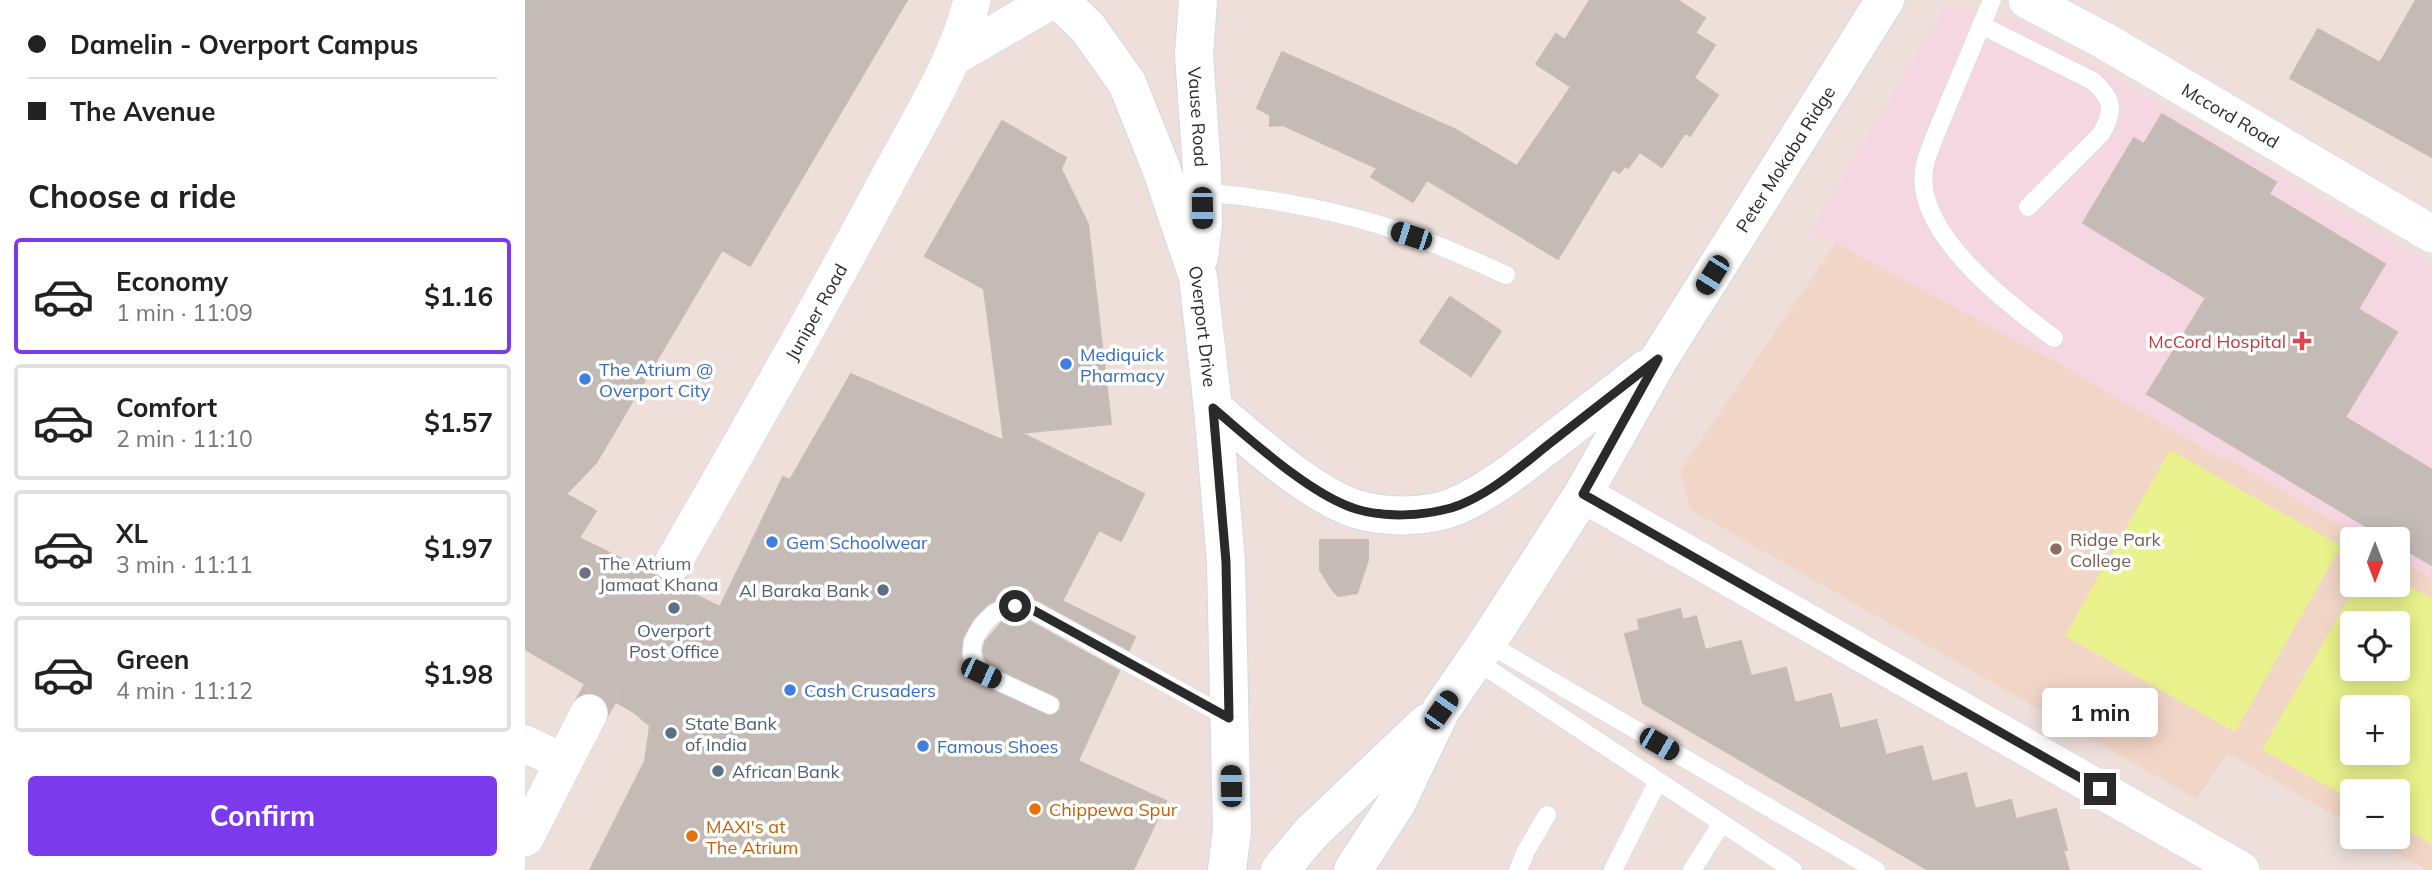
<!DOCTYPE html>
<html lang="en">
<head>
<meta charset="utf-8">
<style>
	body { margin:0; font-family:Mulish,sans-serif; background:#f2f2f2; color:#222; height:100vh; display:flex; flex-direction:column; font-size:26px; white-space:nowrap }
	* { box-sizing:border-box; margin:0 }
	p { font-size:23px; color:#767676 }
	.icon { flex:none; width:38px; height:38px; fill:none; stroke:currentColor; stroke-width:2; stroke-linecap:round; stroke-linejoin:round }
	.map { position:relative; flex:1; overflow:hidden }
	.side { display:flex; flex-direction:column; background:#fff; width:525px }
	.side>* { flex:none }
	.banner { display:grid; align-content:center; height:154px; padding:0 28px; background:#fff }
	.needle { width:46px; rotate:180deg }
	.buttons { position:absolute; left:1815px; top:527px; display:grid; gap:14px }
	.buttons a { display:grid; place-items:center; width:70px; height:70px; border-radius:7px; background:#fff; box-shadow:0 4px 18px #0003; font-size:35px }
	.end { position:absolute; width:32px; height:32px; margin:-16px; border:9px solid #2a2a2a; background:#fff; box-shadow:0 0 0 4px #fff }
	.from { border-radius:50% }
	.bubble { position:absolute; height:49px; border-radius:7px; background:#fff; box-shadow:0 4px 18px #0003; font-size:23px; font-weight:700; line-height:49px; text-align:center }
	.car { position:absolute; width:21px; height:42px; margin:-21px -10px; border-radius:9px; box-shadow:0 0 5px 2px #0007; background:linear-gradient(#222 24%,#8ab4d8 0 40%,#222 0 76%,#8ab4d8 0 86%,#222 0) }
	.banner b { display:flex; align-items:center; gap:24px; height:66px; font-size:26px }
	.banner b+b { border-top:2px solid #e0e0e0 }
	.banner i { width:18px; height:18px; background:#222 }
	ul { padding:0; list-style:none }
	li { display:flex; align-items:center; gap:21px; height:116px; margin:0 14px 10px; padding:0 14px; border:4px solid #e0e0e0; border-radius:7px }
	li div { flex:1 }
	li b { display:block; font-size:26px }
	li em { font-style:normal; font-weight:700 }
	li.current { border-color:#7c3aed }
	li>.icon { width:63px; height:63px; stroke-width:1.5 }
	h2 { padding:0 28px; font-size:32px; line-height:84px }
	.action { display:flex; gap:14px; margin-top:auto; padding:14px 28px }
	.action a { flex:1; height:80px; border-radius:7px; background:#7c3aed; color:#fff; font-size:28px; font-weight:700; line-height:80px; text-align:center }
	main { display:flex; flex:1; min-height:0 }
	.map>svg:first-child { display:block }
</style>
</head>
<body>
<main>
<section class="side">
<div class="banner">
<b><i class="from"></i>Damelin - Overport Campus</b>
<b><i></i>The Avenue</b>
</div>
<h2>Choose a ride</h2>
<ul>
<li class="current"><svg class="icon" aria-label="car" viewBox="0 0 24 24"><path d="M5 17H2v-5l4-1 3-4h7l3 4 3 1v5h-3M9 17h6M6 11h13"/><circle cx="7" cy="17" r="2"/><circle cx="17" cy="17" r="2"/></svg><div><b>Economy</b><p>1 min · 11:09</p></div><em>$1.16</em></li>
<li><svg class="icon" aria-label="car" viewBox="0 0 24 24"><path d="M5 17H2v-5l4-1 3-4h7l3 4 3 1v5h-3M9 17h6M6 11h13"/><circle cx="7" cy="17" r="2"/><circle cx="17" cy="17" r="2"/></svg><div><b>Comfort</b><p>2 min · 11:10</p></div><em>$1.57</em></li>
<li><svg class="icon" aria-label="car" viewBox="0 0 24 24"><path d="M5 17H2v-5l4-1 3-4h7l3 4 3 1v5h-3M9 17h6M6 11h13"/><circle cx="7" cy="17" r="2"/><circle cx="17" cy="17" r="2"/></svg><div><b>XL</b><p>3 min · 11:11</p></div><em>$1.97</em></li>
<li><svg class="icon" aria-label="car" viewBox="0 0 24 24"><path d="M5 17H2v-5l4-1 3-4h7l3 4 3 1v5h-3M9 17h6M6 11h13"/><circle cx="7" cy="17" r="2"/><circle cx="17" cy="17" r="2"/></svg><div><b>Green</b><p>4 min · 11:12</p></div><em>$1.98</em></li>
</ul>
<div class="action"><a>Confirm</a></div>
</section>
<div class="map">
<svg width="1907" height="870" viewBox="0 0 1907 870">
	<rect width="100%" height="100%" fill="#eedfda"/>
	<path fill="#f1d6c8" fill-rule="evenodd" d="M1311,243L1528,360L1697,459L1700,456L1839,539H1827V584H1872L1873,559L1907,579V870H1901L1844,837L1872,836V791H1827V826L1703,753L1671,799L1165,509L1155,471ZM1827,623H1872V668H1827ZM1827,707H1872V752H1827Z"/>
	<path fill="#f5d7e2" d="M1422,5L1498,23L1907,265V579L1873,559L1872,539H1839L1700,456L1698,459L1528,360L1286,230Z"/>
	<path fill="#e9f28c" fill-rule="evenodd" d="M1645,450L1816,546L1710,732L1540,636Z
		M1873,580L1907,599V845L1873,825L1872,791H1827V800L1737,750L1831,585L1872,584ZM1872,623V668H1827V623ZM1827,707H1872V752H1827Z"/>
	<path fill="#c5bbb6" stroke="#c9bbb4" stroke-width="2" d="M0,0H382L225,266L197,250L71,463L41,494L71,511L54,538L195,607L258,477L265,480L326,374L479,441L459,289L400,256L477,121L541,158L536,169L563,224L586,424L496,433L619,494L596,541L574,530L537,601L610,637L604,650L513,600L483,597L464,603L448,619L437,639L436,656L440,670L451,683L525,716L535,710L536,703L534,698L463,664L460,659L458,651L460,642L477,622L488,619L504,621L594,671L553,761L641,801L608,870H65L120,761L125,726L110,713L0,649Z
		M1065,0H1152L1180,18L1170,33L1190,45L1169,78L1193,95L1165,136L1160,133L1137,167L1115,152L1103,168L1100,166L1094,173L1088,169L1033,259L902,180L888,202L846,177L852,168L758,125L745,126V115L732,108L757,52L931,130L992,166L1046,87L1011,64L1031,34L1040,40Z
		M1891,0H1907V157L1765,78L1793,29L1855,63Z
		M1637,114L1751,182L1744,194L1860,264L1833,309L1872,332L1820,417L1907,470V565L1872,545V539H1862L1622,394L1681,298L1558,223L1609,138L1619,144Z
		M925,297L976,331L946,376L895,342Z
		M795,540H843V560L832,593L813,596L806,588L795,570Z
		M1155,609L1158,620L1171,616L1180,650L1216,641L1226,676L1261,668L1270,703L1306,694L1315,729L1351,720L1361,755L1397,746L1407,782L1441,773L1450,809L1486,800L1491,819L1531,809L1542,850H1538L1544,870H1403L1118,703L1100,634L1115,630L1113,620Z"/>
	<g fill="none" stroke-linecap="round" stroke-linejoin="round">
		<path stroke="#c7bbb7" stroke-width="37" stroke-dasharray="37 18" stroke-linecap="butt" d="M64,713L148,563"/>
		<defs>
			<path id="lane" d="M1467,0C1451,38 1435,76 1419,114C1412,132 1402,151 1399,170C1390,234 1483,304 1529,338
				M1456,25L1568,81C1588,99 1590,110 1576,134L1503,207
				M677,192C755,199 834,214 907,243C932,253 957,264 981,275
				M962,643L1351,870
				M950,660L1268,870
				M525,705L456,673C450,666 446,658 447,648C448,635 463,615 476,610C487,606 496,608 508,610L704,718
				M993,870L1001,851L1022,815
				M1088,870L1133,781
				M1167,870L1197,823"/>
			<g id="street">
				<path id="s1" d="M1502,0L1578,40L1907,234"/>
				<path d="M427,58L527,0"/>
				<path d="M1058,494L1716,870"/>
				<path id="s2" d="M148,563C220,437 293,311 361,183C392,124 431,65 447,0"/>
				<path d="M0,744L39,762"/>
				<path d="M0,838L64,713"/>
			</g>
			<g id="secondary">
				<path id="s3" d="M534,0L563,28L602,83L636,168L673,277L688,408L701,562L707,831L702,870"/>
				<path id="s4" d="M673,0L669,55L677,169L678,225L674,257"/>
				<path d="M688,408C725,439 785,494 831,509C861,518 902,518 931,506C965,491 995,467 1024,444C1056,419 1089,394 1121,369"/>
				<path d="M755,870L786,833L902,723"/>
				<path id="s5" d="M828,870L871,804L916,710L962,643L1058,494L1134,359L1360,0"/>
			</g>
		</defs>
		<use href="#lane" stroke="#d0dae4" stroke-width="19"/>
		<use href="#street" stroke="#d0dae4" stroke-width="38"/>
		<use href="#secondary" stroke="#d0dae4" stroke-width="40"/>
		<use href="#lane" stroke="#fff" stroke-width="18"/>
		<use href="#street" stroke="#fff" stroke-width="37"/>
		<use href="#secondary" stroke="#fff" stroke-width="38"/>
	</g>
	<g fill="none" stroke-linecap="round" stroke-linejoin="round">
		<path stroke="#2a2a2a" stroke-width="9" d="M490,606L508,610L704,718L701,562L688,408C725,439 785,495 831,509C861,518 896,516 926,508C962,497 995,467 1024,444C1060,416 1097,387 1133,359L1058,494L1575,789"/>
	</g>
	<path fill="#e0444e" stroke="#fff" stroke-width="2.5" d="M1773.5 330.5h7v7h7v7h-7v7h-7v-7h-7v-7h7z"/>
	<g fill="#3f7fe0" stroke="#fff" stroke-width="2.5">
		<circle cx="541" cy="364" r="7"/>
		<circle cx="60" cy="379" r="7"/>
		<circle cx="247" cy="542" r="7"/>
		<circle cx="265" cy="690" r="7"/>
		<circle cx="398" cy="746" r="7"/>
	</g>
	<circle fill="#8d6e63" stroke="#fff" stroke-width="2.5" cx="1531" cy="549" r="7"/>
	<circle fill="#6b7280" stroke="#fff" stroke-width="2.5" cx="60" cy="573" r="7"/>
	<g fill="#5c6f8a" stroke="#fff" stroke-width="2.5">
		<circle cx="358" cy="590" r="7"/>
		<circle cx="149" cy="608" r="7"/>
		<circle cx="146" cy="733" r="7"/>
		<circle cx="193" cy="771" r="7"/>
	</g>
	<g fill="#e8710a" stroke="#fff" stroke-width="2.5">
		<circle cx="510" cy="809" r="7"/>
		<circle cx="167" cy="836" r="7"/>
	</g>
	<g text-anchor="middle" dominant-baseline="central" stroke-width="7" stroke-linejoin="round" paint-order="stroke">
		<g font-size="18" fill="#2a2a2a" stroke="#fff">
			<text stroke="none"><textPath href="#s1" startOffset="234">Mccord Road</textPath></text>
			<text stroke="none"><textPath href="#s4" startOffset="117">Vause Road</textPath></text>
			<text stroke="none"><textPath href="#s5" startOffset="833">Peter Mokaba Ridge</textPath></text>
			<text stroke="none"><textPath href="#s2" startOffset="289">Juniper Road</textPath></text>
			<text stroke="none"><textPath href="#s3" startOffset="364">Overport Drive</textPath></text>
		</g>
		<g font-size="18" fill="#be3a42" stroke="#fff" text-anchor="end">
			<text x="1761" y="341">McCord Hospital</text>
		</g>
		<g font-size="18" fill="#366cbe" stroke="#fff" text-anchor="start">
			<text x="555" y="354">Mediquick<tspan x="555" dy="21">Pharmacy</tspan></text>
			<text x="74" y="369">The Atrium @<tspan x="74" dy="21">Overport City</tspan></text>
			<text x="261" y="542">Gem Schoolwear</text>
			<text x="279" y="690">Cash Crusaders</text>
			<text x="412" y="746">Famous Shoes</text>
		</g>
		<g font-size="18" fill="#785e54" stroke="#fff" text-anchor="start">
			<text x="1545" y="539">Ridge Park<tspan x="1545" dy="21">College</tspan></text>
		</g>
		<g font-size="18" fill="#5b616d" stroke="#fff" text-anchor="start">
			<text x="74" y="563">The Atrium<tspan x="74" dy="21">Jamaat Khana</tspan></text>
		</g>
		<g font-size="18" fill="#4e5e75" stroke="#fff" text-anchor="start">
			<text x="344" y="590" text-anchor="end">Al Baraka Bank</text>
			<text x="149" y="630" text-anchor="middle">Overport<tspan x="149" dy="21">Post Office</tspan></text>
			<text x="160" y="723">State Bank<tspan x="160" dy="21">of India</tspan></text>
			<text x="207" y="771">African Bank</text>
		</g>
		<g font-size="18" fill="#c56008" stroke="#fff" text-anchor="start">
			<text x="524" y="809">Chippewa Spur</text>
			<text x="181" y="826">MAXI's at<tspan x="181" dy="21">The Atrium</tspan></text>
		</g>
	</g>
</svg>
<div class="buttons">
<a><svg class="needle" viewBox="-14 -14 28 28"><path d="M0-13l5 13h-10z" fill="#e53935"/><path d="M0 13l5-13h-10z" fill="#767676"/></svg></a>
<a><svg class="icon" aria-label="locate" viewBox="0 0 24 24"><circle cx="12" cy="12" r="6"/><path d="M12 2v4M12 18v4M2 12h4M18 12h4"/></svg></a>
<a>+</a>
<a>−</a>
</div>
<i class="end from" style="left:490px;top:606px"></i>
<i class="end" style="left:1575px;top:789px"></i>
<div class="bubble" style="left:1517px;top:688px;width:116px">1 min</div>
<i class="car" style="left:677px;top:208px;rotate:179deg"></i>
<i class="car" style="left:886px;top:236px;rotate:288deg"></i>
<i class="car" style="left:1187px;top:275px;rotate:212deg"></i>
<i class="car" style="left:456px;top:673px;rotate:115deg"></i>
<i class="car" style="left:916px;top:710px;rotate:35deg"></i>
<i class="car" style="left:1134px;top:744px;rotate:120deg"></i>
<i class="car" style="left:706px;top:786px;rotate:359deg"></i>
</div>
</main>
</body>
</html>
